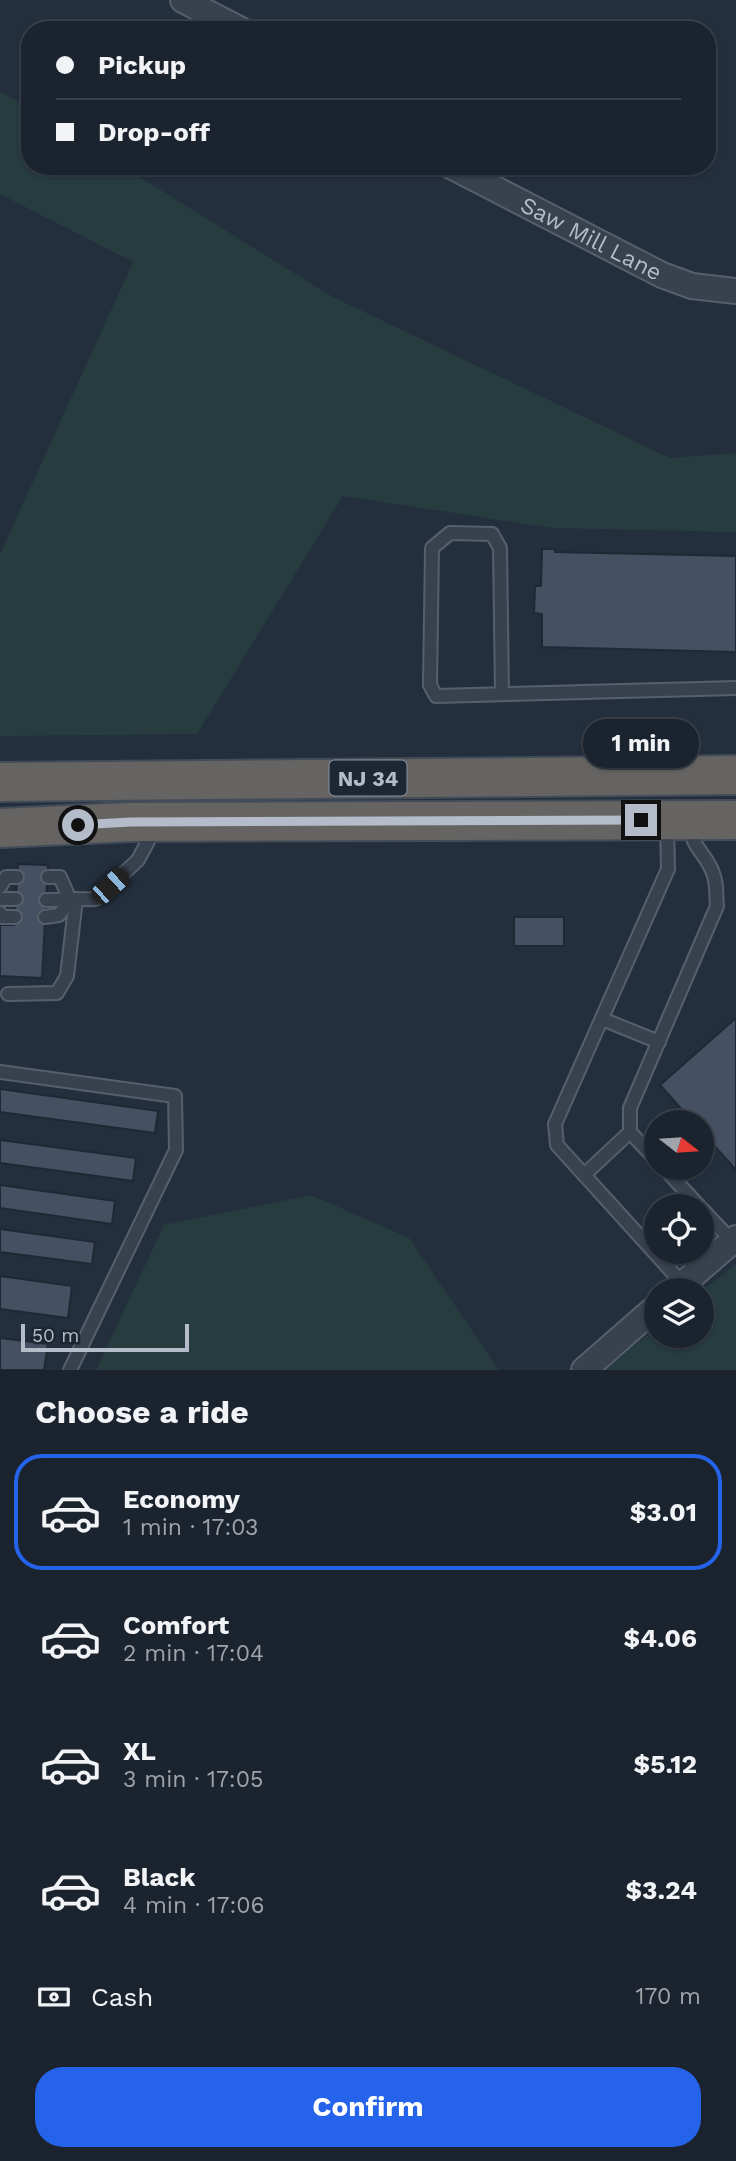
<!DOCTYPE html>
<html lang="en">
<head>
<meta charset="utf-8">
<style>
	body { margin:0; font-family:"Work Sans",sans-serif; background:#282f3a; color:#f1f3f6; height:100vh; display:flex; flex-direction:column; font-size:26px; white-space:nowrap }
	* { box-sizing:border-box; margin:0 }
	p { font-size:23px; color:#a0a4aa }
	.icon { flex:none; width:38px; height:38px; fill:none; stroke:currentColor; stroke-width:2; stroke-linecap:round; stroke-linejoin:round }
	.map { position:relative; height:1370px; overflow:hidden }
	.panel { display:flex; flex-direction:column; background:#1b232e; flex:1 }
	.panel>* { flex:none }
	.banner { position:absolute; left:21px; top:21px; width:695px; height:154px; border-radius:28px; box-shadow:0 2px 5px #0004,0 0 0 2px #39404a; display:grid; align-content:center; height:154px; padding:0 35px; background:#1b232e }
	.needle { width:46px; rotate:107deg }
	.fabs { position:absolute; left:644px; top:1110px; display:grid; gap:14px }
	.fabs a { display:grid; place-items:center; width:70px; height:70px; border-radius:50%; background:#1b232e; box-shadow:0 2px 5px #0004,0 0 0 2px #39404a; font-size:35px }
	.scale { position:absolute; left:21px; bottom:18px; width:168px; box-sizing:border-box; padding-left:7px; border:4px solid #b4bcc9; border-top:0; font-size:19px; line-height:24px; white-space:nowrap; color:#b4bcc9; -webkit-text-stroke:5px #1d2633; paint-order:stroke }
	.end { position:absolute; width:32px; height:32px; margin:-16px; border:9px solid #b4bcc9; background:#111; box-shadow:0 0 0 4px #111 }
	.from { border-radius:50% }
	.bubble { position:absolute; height:49px; border-radius:24px; background:#1b232e; box-shadow:0 2px 5px #0004,0 0 0 2px #39404a; font-size:23px; font-weight:700; line-height:49px; text-align:center }
	.car { position:absolute; width:21px; height:42px; margin:-21px -10px; border-radius:9px; box-shadow:0 0 5px 2px #0007; background:linear-gradient(#222 24%,#8ab4d8 0 40%,#222 0 76%,#8ab4d8 0 86%,#222 0) }
	.banner b { display:flex; align-items:center; gap:24px; height:66px; font-size:26px }
	.banner b+b { border-top:2px solid #39404a }
	.banner i { width:18px; height:18px; background:#f1f3f6 }
	ul { padding:0; list-style:none }
	li { display:flex; align-items:center; gap:21px; height:116px; margin:0 14px 10px; padding:0 21px; border:4px solid transparent; border-radius:28px }
	li div { flex:1 }
	li b { display:block; font-size:26px }
	li em { font-style:normal; font-weight:700 }
	li.active { border-color:#2563eb }
	li>.icon { width:63px; height:63px; stroke-width:1.5 }
	h2 { padding:0 35px; font-size:32px; line-height:84px }
	.pay { display:flex; align-items:center; gap:18px; height:77px; padding:0 35px; font-size:26px }
	.pay p { margin-inline-start:auto }
	.action { display:flex; gap:14px; margin-top:auto; padding:14px 35px }
	.action a { flex:1; height:80px; border-radius:28px; background:#2563eb; color:#fff; font-size:28px; font-weight:700; line-height:80px; text-align:center }
	.map>svg:first-child { display:block }
</style>
</head>
<body>
<div class="map">
<svg width="736" height="1370" viewBox="0 0 736 1370">
	<rect width="100%" height="100%" fill="#242f3e"/>
	<path fill="#263c3f" d="M0,91L30,109V166H122L333,297L670,458L736,453V532L553,528L343,496L197,734L0,736V554L133,262L0,194Z
		M311,1195L409,1238L499,1370H96L164,1225Z
		M736,1264V1370H604L656,1328V1335H702V1291Z"/>
	<path fill="#455162" stroke="#1f2835" stroke-width="2" d="M542,549H555V552L736,556V652L542,647V614L534,613L535,586H541Z
		M18,864L48,865L42,978L0,976V925H14Z
		M514,917H564V946H514Z
		M736,1018V1170L702,1132V1122H693L660,1085Z
		M0,1089L158,1111L155,1133L0,1112Z
		M0,1140L136,1158L133,1181L0,1163Z
		M0,1185L115,1201L112,1224L0,1208Z
		M0,1229L95,1242L92,1264L0,1252Z
		M0,1276L72,1286L68,1318L0,1309Z
		M0,1338L48,1344L44,1370H0Z"/>
	<g fill="none" stroke-linecap="round" stroke-linejoin="round">
		<defs>
			<path id="service" d="M502,694L500,548L492,534L450,533L432,548L430,685L436,696L736,688
				M667,825L668,869L555,1124L557,1145L683,1284
				M0,887L6,877H17
				M0,899H16
				M46,900L96,899L138,860L155,828
				M0,913L2,917H15
				M45,917L59,915L70,900L60,877H48
				M8,994L57,993L67,976L76,899
				M602,1019L659,1042
				M0,1072L175,1096L176,1150L70,1370
				M656,1160L630,1132V1108L717,906C716,896 717,885 714,876C708,854 691,849 690,824
				M663,1167L699,1206
				M584,1175L630,1132
				M702,1209L732,1241"/>
			<g id="minor">
				<path d="M183,0L241,30"/>
				<path id="s1" d="M451,166L662,275L692,286L736,291"/>
				<path d="M676,1290L736,1238"/>
				<path d="M584,1370L656,1307"/>
			</g>
			<path id="trunk" d="M0,782L736,775
				M0,828L130,822L736,820"/>
		</defs>
		<use href="#service" stroke="#565f6c" stroke-width="16"/>
		<use href="#minor" stroke="#565f6c" stroke-width="28"/>
		<use href="#trunk" stroke="#434c59" stroke-width="42"/>
		<use href="#service" stroke="#38414e" stroke-width="12"/>
		<use href="#minor" stroke="#38414e" stroke-width="24"/>
		<use href="#trunk" stroke="#656462" stroke-width="38"/>
	</g>
	<g fill="none" stroke-linecap="round" stroke-linejoin="round">
		<path stroke="#b4bcc9" stroke-width="9" d="M78,825L130,822L641,820"/>
	</g>
	<g text-anchor="middle" dominant-baseline="central" stroke-width="5" stroke-linejoin="round" paint-order="stroke">
		<rect fill="#1d2633" stroke="#878f9c" stroke-width="2" x="329.5" y="760.5" width="77" height="35" rx="5"/>
		<g font-size="21" font-weight="bold" fill="#b4bcc9">
			<text x="368" y="778">NJ 34</text>
		</g>
		<g font-size="23" fill="#b4bcc9" stroke="#1d2633">
			<text stroke="none"><textPath href="#s1" startOffset="158">Saw Mill Lane</textPath></text>
		</g>
	</g>
</svg>
<div class="fabs">
<a><svg class="needle" viewBox="-14 -14 28 28"><path d="M0-13l5 13h-10z" fill="#e53935"/><path d="M0 13l5-13h-10z" fill="#a0a4aa"/></svg></a>
<a><svg class="icon" aria-label="locate" viewBox="0 0 24 24"><circle cx="12" cy="12" r="6"/><path d="M12 2v4M12 18v4M2 12h4M18 12h4"/></svg></a>
<a><svg class="icon" aria-label="layers" viewBox="0 0 24 24"><path d="M12 4l9 5-9 5-9-5zM3 14l9 5 9-5"/></svg></a>
</div>
<div class="scale">50 m</div>
<i class="end from" style="left:78px;top:825px"></i>
<i class="end" style="left:641px;top:820px"></i>
<div class="bubble" style="left:583px;top:719px;width:116px">1 min</div>
<i class="car" style="left:110px;top:886px;rotate:48deg"></i>
<div class="banner">
<b><i class="from"></i>Pickup</b>
<b><i></i>Drop-off</b>
</div>
</div>
<section class="panel">
<h2>Choose a ride</h2>
<ul>
<li class="active"><svg class="icon" aria-label="car" viewBox="0 0 24 24"><path d="M5 17H2v-5l4-1 3-4h7l3 4 3 1v5h-3M9 17h6M6 11h13"/><circle cx="7" cy="17" r="2"/><circle cx="17" cy="17" r="2"/></svg><div><b>Economy</b><p>1 min · 17:03</p></div><em>$3.01</em></li>
<li><svg class="icon" aria-label="car" viewBox="0 0 24 24"><path d="M5 17H2v-5l4-1 3-4h7l3 4 3 1v5h-3M9 17h6M6 11h13"/><circle cx="7" cy="17" r="2"/><circle cx="17" cy="17" r="2"/></svg><div><b>Comfort</b><p>2 min · 17:04</p></div><em>$4.06</em></li>
<li><svg class="icon" aria-label="car" viewBox="0 0 24 24"><path d="M5 17H2v-5l4-1 3-4h7l3 4 3 1v5h-3M9 17h6M6 11h13"/><circle cx="7" cy="17" r="2"/><circle cx="17" cy="17" r="2"/></svg><div><b>XL</b><p>3 min · 17:05</p></div><em>$5.12</em></li>
<li><svg class="icon" aria-label="car" viewBox="0 0 24 24"><path d="M5 17H2v-5l4-1 3-4h7l3 4 3 1v5h-3M9 17h6M6 11h13"/><circle cx="7" cy="17" r="2"/><circle cx="17" cy="17" r="2"/></svg><div><b>Black</b><p>4 min · 17:06</p></div><em>$3.24</em></li>
</ul>
<div class="pay"><svg class="icon" aria-label="cash" viewBox="0 0 24 24"><path d="M3 7h18v10H3z"/><circle cx="12" cy="12" r="2"/></svg>Cash<p>170 m</p></div>
<div class="action"><a>Confirm</a></div>
</section>
</body>
</html>
